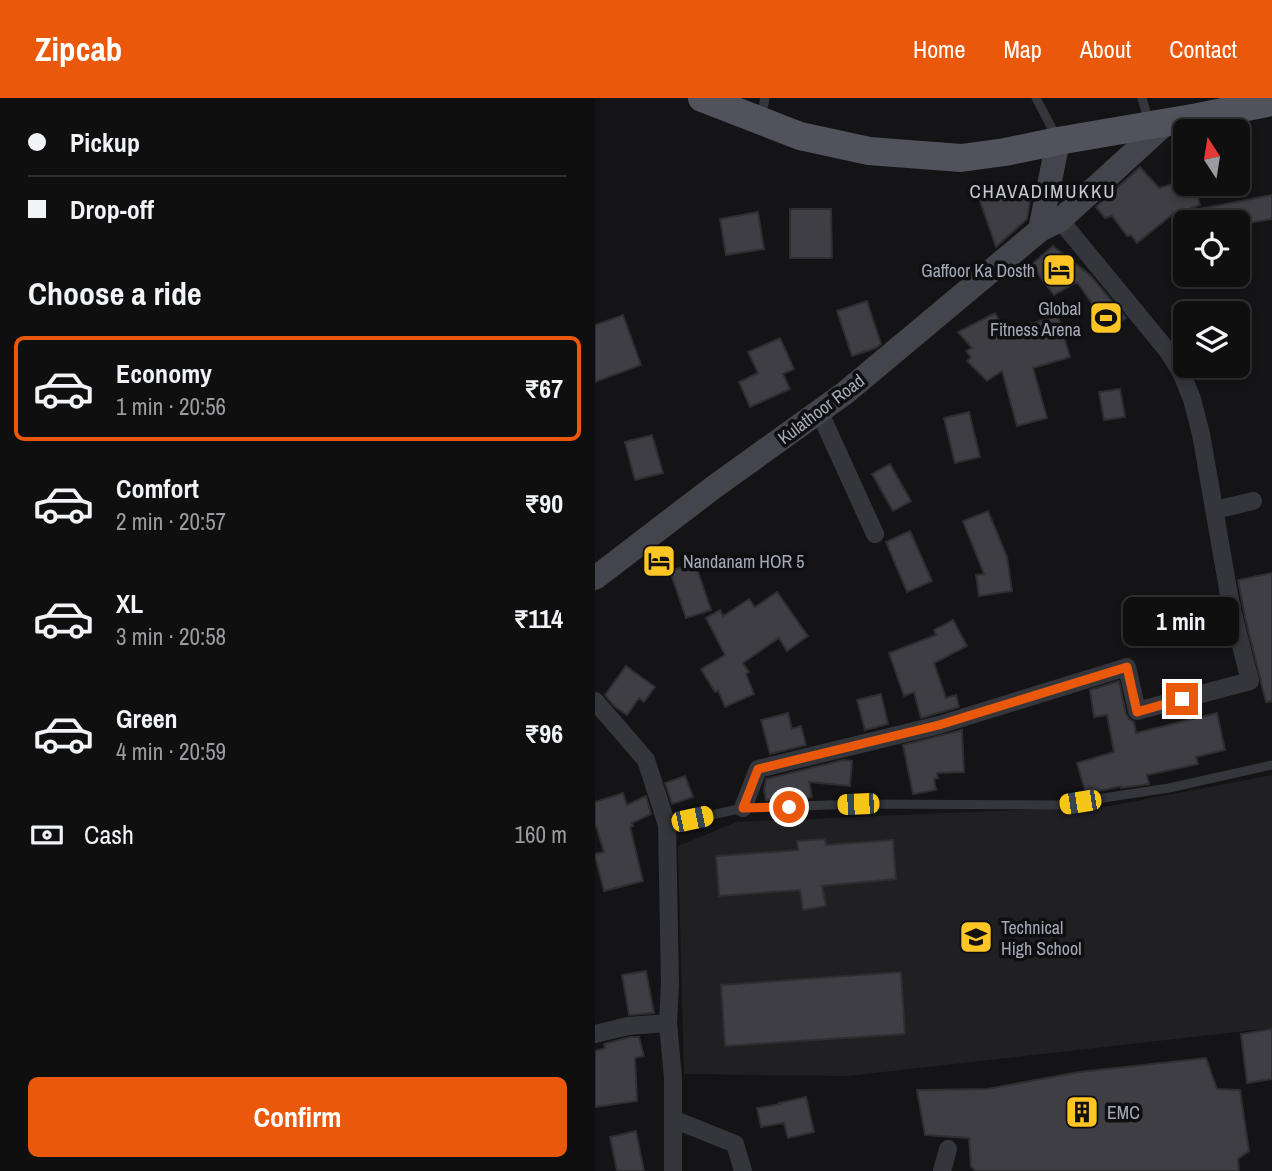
<!DOCTYPE html>
<html lang="en">
<head>
<meta charset="utf-8">
<style>
	body { margin:0; font-family:"Archivo Narrow",sans-serif; background:#1d1d1e; color:#f1f3f6; height:100vh; display:flex; flex-direction:column; font-size:26px; white-space:nowrap }
	* { box-sizing:border-box; margin:0 }
	p { font-size:23px; color:#9b9c9f }
	.icon { flex:none; width:38px; height:38px; fill:none; stroke:currentColor; stroke-width:2; stroke-linecap:round; stroke-linejoin:round }
	.map { position:relative; flex:1; overflow:hidden }
	.sheet { display:flex; flex-direction:column; background:#0f0f10; width:595px }
	.sheet>* { flex:none }
	.banner { display:grid; align-content:center; height:154px; padding:0 28px; background:#0f0f10 }
	.needle { width:46px; rotate:348deg }
	.buttons { position:absolute; left:578px; top:21px; display:grid; gap:14px }
	.buttons a { display:grid; place-items:center; width:77px; height:77px; border-radius:10px; background:#0f0f10; box-shadow:0 4px 10px #0003,0 0 0 2px #2f2f30; font-size:35px }
	.end { position:absolute; width:32px; height:32px; margin:-16px; border:9px solid #ea580c; background:#fff; box-shadow:0 0 0 4px #fff }
	.from { border-radius:50% }
	.bubble { position:absolute; height:49px; border-radius:10px; background:#0f0f10; box-shadow:0 4px 10px #0003,0 0 0 2px #2f2f30; font-size:23px; font-weight:700; line-height:49px; text-align:center }
	.car { position:absolute; width:21px; height:42px; margin:-21px -10px; border-radius:9px; box-shadow:0 0 5px 2px #0007; background:linear-gradient(#f5c518 24%,#345 0 40%,#f5c518 0 76%,#345 0 86%,#f5c518 0) }
	.banner b { display:flex; align-items:center; gap:24px; height:66px; font-size:26px }
	.banner b+b { border-top:2px solid #2f2f30 }
	.banner i { width:18px; height:18px; background:#f1f3f6 }
	ul { padding:0; list-style:none }
	li { display:flex; align-items:center; gap:21px; height:105px; margin:0 14px 10px; padding:0 14px; border:4px solid transparent; border-radius:10px }
	li div { flex:1 }
	li b { display:block; font-size:26px }
	li em { font-style:normal; font-weight:700 }
	li.active { border-color:#ea580c }
	li>.icon { width:63px; height:63px; stroke-width:1.5 }
	h2 { padding:0 28px; font-size:32px; line-height:84px }
	.pay { display:flex; align-items:center; gap:18px; height:77px; padding:0 28px; font-size:26px }
	.pay p { margin-inline-start:auto }
	.action { display:flex; gap:14px; margin-top:auto; padding:14px 28px }
	.action a { flex:1; height:80px; border-radius:10px; background:#ea580c; color:#fff; font-size:28px; font-weight:700; line-height:80px; text-align:center }
	header { display:flex; align-items:center; gap:42px; box-sizing:border-box; height:98px; padding:0 35px; background:#ea580c; color:#fff }
	header strong { font-size:33px }
	nav { display:flex; gap:38px; margin-inline-start:auto; font-size:24px }
	main { display:flex; flex:1; min-height:0 }
	.map>svg:first-child { display:block }
</style>
</head>
<body>
<header>
<strong>Zipcab</strong>
<nav><a>Home</a><a>Map</a><a>About</a><a>Contact</a></nav>
</header>
<main>
<section class="sheet">
<div class="banner">
<b><i class="from"></i>Pickup</b>
<b><i></i>Drop-off</b>
</div>
<h2>Choose a ride</h2>
<ul>
<li class="active"><svg class="icon" aria-label="car" viewBox="0 0 24 24"><path d="M5 17H2v-5l4-1 3-4h7l3 4 3 1v5h-3M9 17h6M6 11h13"/><circle cx="7" cy="17" r="2"/><circle cx="17" cy="17" r="2"/></svg><div><b>Economy</b><p>1 min · 20:56</p></div><em>₹67</em></li>
<li><svg class="icon" aria-label="car" viewBox="0 0 24 24"><path d="M5 17H2v-5l4-1 3-4h7l3 4 3 1v5h-3M9 17h6M6 11h13"/><circle cx="7" cy="17" r="2"/><circle cx="17" cy="17" r="2"/></svg><div><b>Comfort</b><p>2 min · 20:57</p></div><em>₹90</em></li>
<li><svg class="icon" aria-label="car" viewBox="0 0 24 24"><path d="M5 17H2v-5l4-1 3-4h7l3 4 3 1v5h-3M9 17h6M6 11h13"/><circle cx="7" cy="17" r="2"/><circle cx="17" cy="17" r="2"/></svg><div><b>XL</b><p>3 min · 20:58</p></div><em>₹114</em></li>
<li><svg class="icon" aria-label="car" viewBox="0 0 24 24"><path d="M5 17H2v-5l4-1 3-4h7l3 4 3 1v5h-3M9 17h6M6 11h13"/><circle cx="7" cy="17" r="2"/><circle cx="17" cy="17" r="2"/></svg><div><b>Green</b><p>4 min · 20:59</p></div><em>₹96</em></li>
</ul>
<div class="pay"><svg class="icon" aria-label="cash" viewBox="0 0 24 24"><path d="M3 7h18v10H3z"/><circle cx="12" cy="12" r="2"/></svg>Cash<p>160 m</p></div>
<div class="action"><a>Confirm</a></div>
</section>
<div class="map">
<svg width="677" height="1073" viewBox="0 0 677 1073">
	<rect width="100%" height="100%" fill="#141416"/>
	<path fill="#202023" d="M677,677V930L253,978L89,976L83,748L141,724L515,708Z"/>
	<path fill="#3e3e44" stroke="#2e2e32" stroke-width="2" d="M545,69L564,90L590,82V86H599L605,107L583,115L677,97V121L642,127V124H579L578,116L542,145L536,137L532,138L517,118L510,120L501,109Z
		M419,95L436,97L432,121L401,149L384,100Z
		M195,111H236L237,160H195Z
		M163,114L169,151L131,157L125,121Z
		M458,148L496,178L531,220L515,231L482,184L459,197L436,167Z
		M272,203L286,246L281,250L257,258L242,213Z
		M400,215L410,233L463,218L475,259L438,270L452,320L422,328L407,273L392,283L372,263L376,259L371,253L377,250L363,234Z
		M28,217L46,267L0,284V227Z
		M185,240L199,271L188,276L195,291L155,309L144,284L163,275L153,254Z
		M525,291L530,319L509,322L504,294Z
		M374,314L385,359L360,365L349,320Z
		M57,337L68,375L40,382L30,344Z
		M295,366L316,403L298,413L277,376Z
		M393,413L412,459L417,493L384,498L381,477L389,476L368,423Z
		M315,433L337,483L312,494L291,444Z
		M100,465L116,512L91,520L75,473Z
		M677,475V603L671,604L650,519L643,482Z
		M182,494L213,538L192,553L184,540L148,565L154,574L151,576L159,596L130,609L123,592L120,594L106,571L130,557L111,520L125,512L128,518L154,501L160,509Z
		M610,501L616,525L563,539L557,516Z
		M358,522L372,548L339,565L351,600L361,597L364,609L326,620L319,594L309,598L294,555L341,537L339,532Z
		M31,568L60,589L49,604L44,600L32,617L19,608L10,597Z
		M524,583L531,616L534,621L539,624L541,635L622,615L630,652L601,659L603,666L552,677L554,686L526,690V688L491,696L482,665L519,654L512,617L499,619L495,592Z
		M286,596L293,626L270,632L262,602Z
		M193,615L197,631L206,628L211,647L175,656L166,622Z
		M367,632L369,674L342,675L343,680L339,681L341,692L318,696L308,647Z
		M248,662L257,663L255,688L214,684L217,699L207,701L171,702L169,692L171,681Z
		M90,678L98,699L77,706L70,685Z
		M28,695L32,707L51,698L56,716L37,725L38,728L35,729L48,783L9,793L0,758V756L9,754L0,725V704Z
		M230,741L231,747L298,742L301,781L227,788L231,808L208,812L205,792L124,798L121,758L203,752L202,743Z
		M51,873L59,915L34,917L27,877Z
		M306,874L310,936L130,948L126,887Z
		M677,931V981L652,985L646,936Z
		M35,939H44L49,958L40,960L42,1003L0,1009V953L10,950L9,946Z
		M611,960L622,991L645,992L654,1053L643,1061L644,1073H381L376,1069L374,1040L330,1037L322,992L392,991L484,974Z
		M211,999L219,1034L193,1040L189,1025L166,1029L162,1010L185,1006L184,1005Z
		M41,1033L49,1073H22L15,1039Z"/>
	<g fill="none" stroke-linecap="round" stroke-linejoin="round">
		<path stroke="#35363c" stroke-width="9" d="M441,0L461,38
			M547,0L554,25
			M166,19L170,0
			M72,727L148,710L263,706L462,707L574,690L677,667"/>
		<path stroke="#35363c" stroke-width="18" d="M224,313L280,436
			M620,412L658,403
			M0,603L51,662L72,727L75,886L73,925L78,980V1073
			M148,710L163,671L344,627L532,569L542,613L655,583L636,508L606,336L597,301L586,274L572,252L465,122
			M0,936L33,928L73,925
			M78,1021L140,1046L148,1073
			M347,1073L353,1051"/>
		<path stroke="#43444c" stroke-width="24" d="M445,132L463,43
			M0,480L119,389L250,295L445,132L465,122L571,25"/>
		<path stroke="#51525b" stroke-width="28" d="M107,0L205,38L274,53L366,60L410,54L463,43L603,19L677,4"/>
	</g>
	<g fill="none" stroke-linecap="round" stroke-linejoin="round">
		<path stroke="#ea580c" stroke-width="9" d="M194,709L148,710L163,671L344,627L532,569L542,614L587,601"/>
	</g>
	<defs>
		<symbol id="hotel-square" viewBox="-11 -11 22 22"><rect x="-9" y="-9" width="18" height="18" rx="4" fill="#fec524" stroke="#0f0f11"/><path d="M-6-4.5h1.5V1H6V5H4.5V3h-9V5H-6ZM-4 0a1.8 1.8 0 1 1 3.6 0ZM.5 0V-2.5h3Q6-2.5 6 0Z" fill="#111"/></symbol>
		<symbol id="stadium-square" viewBox="-11 -11 22 22"><rect x="-9" y="-9" width="18" height="18" rx="4" fill="#fec524" stroke="#0f0f11"/><path d="M0-5a6.5 5 0 1 0 0 10a6.5 5 0 1 0 0-10ZM-3.5-1.8h7v3.6h-7Z" fill="#111"/></symbol>
		<symbol id="school-square" viewBox="-11 -11 22 22"><rect x="-9" y="-9" width="18" height="18" rx="4" fill="#fec524" stroke="#0f0f11"/><path d="M0-5L7-2L0 1L-7-2ZM-4 1L0 2.5L4 1V4Q0 6-4 4Z" fill="#111"/></symbol>
		<symbol id="building-square" viewBox="-11 -11 22 22"><rect x="-9" y="-9" width="18" height="18" rx="4" fill="#fec524" stroke="#0f0f11"/><path d="M-4-6H4V6H1V3H-1V6H-4ZM-2.5-4.3h1.7v1.8h-1.7ZM.8-4.3h1.7v1.8H.8ZM-2.5-1h1.7V.8h-1.7ZM.8-1h1.7V.8H.8Z" fill="#111"/></symbol>
	</defs>
	<g fill-rule="evenodd">
		<use href="#hotel-square" x="445" y="153" width="38" height="38"/>
		<use href="#stadium-square" x="492" y="201" width="38" height="38"/>
		<use href="#hotel-square" x="45" y="444" width="38" height="38"/>
		<use href="#school-square" x="362" y="820" width="38" height="38"/>
		<use href="#building-square" x="468" y="995" width="38" height="38"/>
	</g>
	<g text-anchor="middle" dominant-baseline="central" stroke-width="7" stroke-linejoin="round" paint-order="stroke">
		<g font-size="18" fill="#a5a9b8" stroke="#0f0f11" text-anchor="start">
			<text x="440" y="172" text-anchor="end">Gaffoor Ka Dosth</text>
			<text x="486" y="210" text-anchor="end">Global<tspan x="486" dy="21">Fitness Arena</tspan></text>
			<text x="88" y="463">Nandanam HOR 5</text>
			<text x="406" y="829">Technical<tspan x="406" dy="21">High School</tspan></text>
			<text x="512" y="1014">EMC</text>
		</g>
		<g font-size="18" fill="#a5a9b8" stroke="#0f0f11">
			<text transform="translate(226 311) rotate(-37)">Kulathoor Road</text>
		</g>
		<g font-size="19" letter-spacing="2" fill="#c6c9d3" stroke="#0f0f11">
			<text x="448" y="93">CHAVADIMUKKU</text>
		</g>
	</g>
</svg>
<div class="buttons">
<a><svg class="needle" viewBox="-14 -14 28 28"><path d="M0-13l5 13h-10z" fill="#e53935"/><path d="M0 13l5-13h-10z" fill="#9b9c9f"/></svg></a>
<a><svg class="icon" aria-label="locate" viewBox="0 0 24 24"><circle cx="12" cy="12" r="6"/><path d="M12 2v4M12 18v4M2 12h4M18 12h4"/></svg></a>
<a><svg class="icon" aria-label="layers" viewBox="0 0 24 24"><path d="M12 4l9 5-9 5-9-5zM3 14l9 5 9-5"/></svg></a>
</div>
<i class="end from" style="left:194px;top:709px"></i>
<i class="end" style="left:587px;top:601px"></i>
<div class="bubble" style="left:528px;top:499px;width:116px">1 min</div>
<i class="car" style="left:485px;top:704px;rotate:261deg"></i>
<i class="car" style="left:263px;top:706px;rotate:268deg"></i>
<i class="car" style="left:97px;top:721px;rotate:78deg"></i>
</div>
</main>
</body>
</html>
